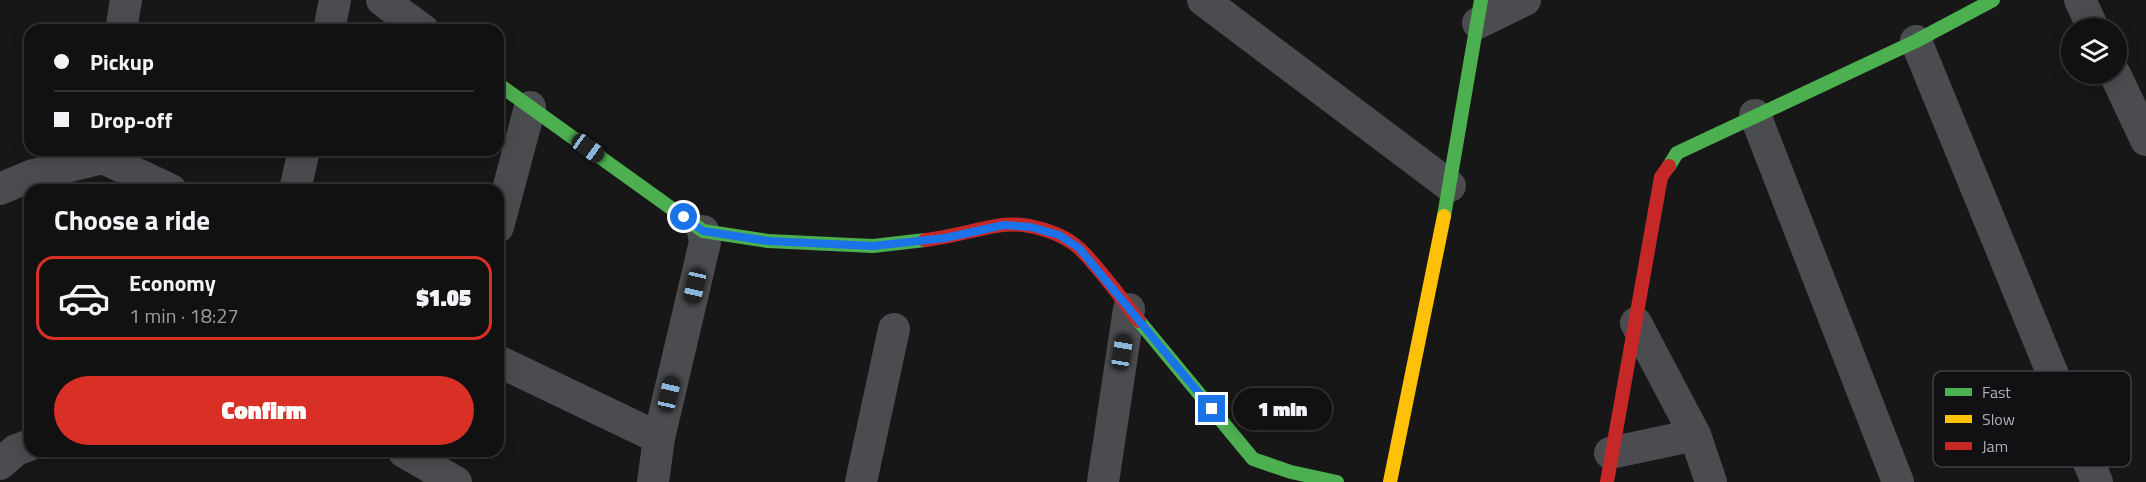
<!DOCTYPE html>
<html lang="en">
<head>
<meta charset="utf-8">
<style>
	body { margin:0; font-family:"Titillium Web",sans-serif; background:#1e1f1f; color:#f1f3f6; height:100vh; display:flex; flex-direction:column; font-size:22px; white-space:nowrap }
	* { box-sizing:border-box; margin:0 }
	p { font-size:20px; color:#9c9d9f }
	.icon { flex:none; width:33px; height:33px; fill:none; stroke:currentColor; stroke-width:2; stroke-linecap:round; stroke-linejoin:round }
	.map { position:relative; flex:1; overflow:hidden }
	.sheet { position:absolute; left:24px; top:184px; width:480px; height:273px; display:flex; flex-direction:column; background:#111; border-radius:18px; box-shadow:0 3px 15px #0003,0 0 0 2px #303131 }
	.sheet>* { flex:none }
	.guide { position:absolute; left:24px; top:24px; width:480px; height:132px; border-radius:18px; box-shadow:0 3px 15px #0003,0 0 0 2px #303131; display:grid; align-content:center; height:132px; padding:0 30px; background:#111 }
	.tools { position:absolute; left:2061px; top:18px; display:grid; gap:12px }
	.tools a { display:grid; place-items:center; width:66px; height:66px; border-radius:50%; background:#111; box-shadow:0 3px 15px #0003,0 0 0 2px #303131; font-size:30px }
	.end { position:absolute; width:27px; height:27px; margin:-14px; border:8px solid #1a73e8; background:#fff; box-shadow:0 0 0 3px #fff }
	.from { border-radius:50% }
	.bubble { position:absolute; height:42px; border-radius:21px; background:#111; box-shadow:0 3px 15px #0003,0 0 0 2px #303131; font-size:20px; font-weight:800; line-height:42px; text-align:center }
	.car { position:absolute; width:18px; height:36px; margin:-18px -9px; border-radius:8px; box-shadow:0 0 4px 2px #0007; background:linear-gradient(#222 24%,#8ab4d8 0 40%,#222 0 76%,#8ab4d8 0 86%,#222 0) }
	.guide b { display:flex; align-items:center; gap:21px; height:57px; font-size:22px }
	.guide b+b { border-top:2px solid #303131 }
	.guide i { width:15px; height:15px; background:#f1f3f6 }
	ul { padding:0; list-style:none }
	li { display:flex; align-items:center; gap:18px; height:84px; margin:0 12px 9px; padding:0 18px; border:3px solid transparent; border-radius:18px }
	li div { flex:1 }
	li b { display:block; font-size:22px }
	li em { font-style:normal; font-weight:800 }
	li.on { border-color:#d93025 }
	li>.icon { width:54px; height:54px; stroke-width:1.5 }
	h2 { padding:0 30px; font-size:27px; line-height:72px }
	.action { display:flex; gap:12px; margin-top:auto; padding:12px 30px }
	.action a { flex:1; height:69px; border-radius:36px; background:#d93025; color:#fff; font-size:24px; font-weight:800; line-height:69px; text-align:center }
	.map>svg:first-child { display:block }
</style>
</head>
<body>
<div class="map">
<svg width="2146" height="482" viewBox="0 0 2146 482">
	<rect width="100%" height="100%" fill="#171717"/>
	<g fill="none" stroke-linecap="round" stroke-linejoin="round">
		<path stroke="#4b4c50" stroke-width="32" d="M382,0L423,30
			M1203,0L1450,186
			M2080,0L2093,28
			M1478,23L1525,0
			M121,30L126,0
			M329,30L335,0
			M1916,41L2097,482
			M2115,74L2146,140
			M1755,115L1898,482
			M0,189L33,175L103,158L171,190
			M295,190L304,150
			M498,227L530,107
			M1636,323L1695,435L1711,482
			M498,361L659,438
			M404,452L456,482
			M1610,453L1695,435
			M0,464L16,450L30,445
			M653,482L659,438L705,242L703,231
			M861,482L894,329
			M1103,482L1129,309"/>
		<path stroke="#4caf50" stroke-width="14" d="M498,84L703,231L768,241L873,246L925,240
			M1669,166L1677,153L1916,41L1993,0
			M1444,216L1481,0
			M1139,321L1253,459L1291,472L1337,482"/>
		<path stroke="#ffc107" stroke-width="14" d="M1390,482L1444,216"/>
		<path stroke="#c62828" stroke-width="14" d="M925,240C951,237 976,229 1002,225C1027,222 1062,232 1080,249C1102,271 1120,297 1139,321
			M1607,482L1661,177L1669,166"/>
	</g>
	<g fill="none" stroke-linecap="round" stroke-linejoin="round">
		<path stroke="#1a73e8" stroke-width="8" d="M684,217L703,231L768,241L873,246L945,238L1004,225L1031,227L1059,235L1079,248L1212,409"/>
	</g>
	<rect x="1933" y="371" width="198" height="96" rx="9" fill="#111113" stroke="#3e4045" stroke-width="1.5"/>
	<rect x="1945" y="388" width="27" height="8" fill="#4caf50"/>
	<rect x="1945" y="415" width="27" height="8" fill="#ffc107"/>
	<rect x="1945" y="442" width="27" height="8" fill="#c62828"/>
	<g font-size="16" fill="#a8adb8">
		<text x="1982" y="398">Fast</text>
		<text x="1982" y="425">Slow</text>
		<text x="1982" y="452">Jam</text>
	</g>
</svg>
<div class="tools">
<a><svg class="icon" aria-label="layers" viewBox="0 0 24 24"><path d="M12 4l9 5-9 5-9-5zM3 14l9 5 9-5"/></svg></a>
</div>
<i class="end from" style="left:684px;top:217px"></i>
<i class="end" style="left:1212px;top:409px"></i>
<div class="bubble" style="left:1233px;top:388px;width:99px">1 min</div>
<i class="car" style="left:588px;top:148px;rotate:126deg"></i>
<i class="car" style="left:695px;top:286px;rotate:193deg"></i>
<i class="car" style="left:1122px;top:352px;rotate:9deg"></i>
<i class="car" style="left:669px;top:394px;rotate:13deg"></i>
<div class="guide">
<b><i class="from"></i>Pickup</b>
<b><i></i>Drop-off</b>
</div>
<section class="sheet">
<h2>Choose a ride</h2>
<ul>
<li class="on"><svg class="icon" aria-label="car" viewBox="0 0 24 24"><path d="M5 17H2v-5l4-1 3-4h7l3 4 3 1v5h-3M9 17h6M6 11h13"/><circle cx="7" cy="17" r="2"/><circle cx="17" cy="17" r="2"/></svg><div><b>Economy</b><p>1 min · 18:27</p></div><em>$1.05</em></li>
</ul>
<div class="action"><a>Confirm</a></div>
</section>
</div>
</body>
</html>
